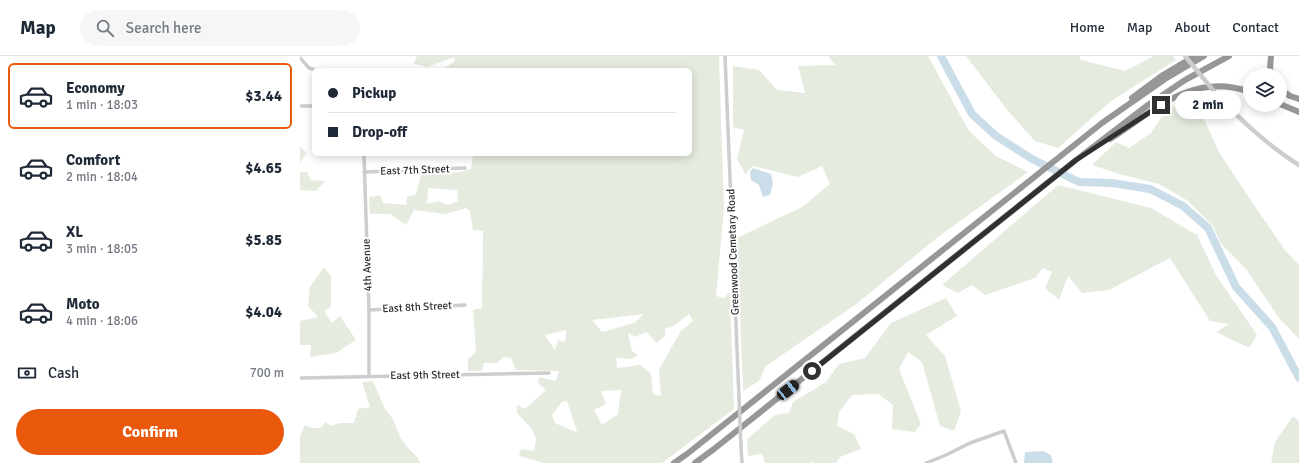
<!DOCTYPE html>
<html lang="en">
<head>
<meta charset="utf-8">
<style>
	body { margin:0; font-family:Signika,sans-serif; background:#f6f6f7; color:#1f2937; height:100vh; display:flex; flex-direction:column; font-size:15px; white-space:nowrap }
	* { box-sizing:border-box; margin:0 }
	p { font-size:13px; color:#747a83 }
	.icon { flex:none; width:22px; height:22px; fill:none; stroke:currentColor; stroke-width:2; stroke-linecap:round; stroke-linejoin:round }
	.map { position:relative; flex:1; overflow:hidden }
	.details { display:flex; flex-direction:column; background:#fff; width:300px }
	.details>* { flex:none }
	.top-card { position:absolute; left:12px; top:12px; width:380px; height:88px; border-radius:6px; box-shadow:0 2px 10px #0003; display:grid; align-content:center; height:88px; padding:0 16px; background:#fff }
	.controls { position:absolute; left:943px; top:12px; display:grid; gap:8px }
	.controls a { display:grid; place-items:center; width:44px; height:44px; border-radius:50%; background:#fff; box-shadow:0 2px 10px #0003; font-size:20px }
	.end { position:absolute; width:18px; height:18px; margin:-9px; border:5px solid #303030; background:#fff; box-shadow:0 0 0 2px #fff }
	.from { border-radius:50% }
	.bubble { position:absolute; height:28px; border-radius:14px; background:#fff; box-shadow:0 2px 10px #0003; font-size:13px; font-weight:700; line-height:28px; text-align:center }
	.car { position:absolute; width:12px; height:24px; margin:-12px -6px; border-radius:5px; box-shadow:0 0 3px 1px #0007; background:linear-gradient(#222 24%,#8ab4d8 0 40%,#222 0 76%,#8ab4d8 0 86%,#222 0) }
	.top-card b { display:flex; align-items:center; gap:14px; height:38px; font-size:15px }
	.top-card b+b { border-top:1px solid #e0e1e3 }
	.top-card i { width:10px; height:10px; background:#1f2937 }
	ul { padding:7px 0 0; list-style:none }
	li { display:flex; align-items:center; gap:12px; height:66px; margin:0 8px 6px; padding:0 8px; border:2px solid transparent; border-radius:6px }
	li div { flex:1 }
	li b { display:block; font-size:15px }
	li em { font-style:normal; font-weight:700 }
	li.selected { border-color:#ea580c }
	li>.icon { width:36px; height:36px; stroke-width:1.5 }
	.pay { display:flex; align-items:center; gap:10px; height:44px; padding:0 16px; font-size:15px }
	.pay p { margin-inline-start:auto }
	.primary-button { display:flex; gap:8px; margin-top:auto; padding:8px 16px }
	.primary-button a { flex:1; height:46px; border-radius:24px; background:#ea580c; color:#fff; font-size:16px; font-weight:700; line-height:46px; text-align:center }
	header { display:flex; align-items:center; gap:24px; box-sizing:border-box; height:56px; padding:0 20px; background:#fff; border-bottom:1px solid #e0e1e3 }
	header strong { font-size:19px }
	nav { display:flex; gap:22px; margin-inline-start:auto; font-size:14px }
	.search { width:280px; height:36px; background:#f6f6f7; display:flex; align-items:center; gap:10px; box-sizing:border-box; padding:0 14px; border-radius:22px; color:#747a83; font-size:15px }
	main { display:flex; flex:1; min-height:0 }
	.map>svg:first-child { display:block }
</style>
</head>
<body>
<header>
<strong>Map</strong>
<div class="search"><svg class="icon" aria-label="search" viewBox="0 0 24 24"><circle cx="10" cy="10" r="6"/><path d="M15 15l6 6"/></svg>Search here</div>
<nav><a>Home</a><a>Map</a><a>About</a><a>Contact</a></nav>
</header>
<main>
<section class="details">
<ul>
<li class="selected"><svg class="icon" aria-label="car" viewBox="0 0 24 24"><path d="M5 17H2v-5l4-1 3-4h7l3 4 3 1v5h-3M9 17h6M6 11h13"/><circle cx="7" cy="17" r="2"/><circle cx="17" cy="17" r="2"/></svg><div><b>Economy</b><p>1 min · 18:03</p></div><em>$3.44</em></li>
<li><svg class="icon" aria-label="car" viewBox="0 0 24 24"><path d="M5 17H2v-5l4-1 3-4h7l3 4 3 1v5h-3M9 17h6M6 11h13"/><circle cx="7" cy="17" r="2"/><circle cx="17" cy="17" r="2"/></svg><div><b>Comfort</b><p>2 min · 18:04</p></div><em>$4.65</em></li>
<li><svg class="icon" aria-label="car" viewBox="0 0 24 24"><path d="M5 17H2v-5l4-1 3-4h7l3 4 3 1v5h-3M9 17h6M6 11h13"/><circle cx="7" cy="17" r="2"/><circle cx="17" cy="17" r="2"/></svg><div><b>XL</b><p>3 min · 18:05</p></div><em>$5.85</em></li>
<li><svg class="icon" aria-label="car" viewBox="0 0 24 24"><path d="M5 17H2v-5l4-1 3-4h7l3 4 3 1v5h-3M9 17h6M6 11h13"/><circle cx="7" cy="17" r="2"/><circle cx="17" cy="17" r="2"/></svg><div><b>Moto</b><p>4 min · 18:06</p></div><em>$4.04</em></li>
</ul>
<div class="pay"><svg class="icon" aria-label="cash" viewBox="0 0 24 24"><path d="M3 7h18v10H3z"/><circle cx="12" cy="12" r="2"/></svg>Cash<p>700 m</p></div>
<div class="primary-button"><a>Confirm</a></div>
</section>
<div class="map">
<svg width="999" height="407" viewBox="0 0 999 407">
	<rect width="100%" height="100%" fill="#fff"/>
	<path fill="#e5ecdf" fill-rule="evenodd" d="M117,0H419L424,153L416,240L424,242L430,236L434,353L362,407H244L219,400L221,393L234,395L236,383L231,372L217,357V349L225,353L246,334L238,327L239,321L256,325L259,315L216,314L211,302L204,301L197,307H184L182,315H168V303L176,296L173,254L182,252L183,175L173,174L170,155L166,152L146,158L114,154L106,169L90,158H70L69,141L80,139L83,147L106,149L107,141L116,138L121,118L159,116L171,113L173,98H390V14H142L155,5L154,1L127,11L114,8ZM128,132L157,134L158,145L148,149L138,145L127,148ZM344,258L334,267L302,276L292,264ZM389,258L393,265L380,276L359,314L361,340L353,338L351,317L340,309L317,312L316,302L332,303L338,299L332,295L328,277L335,281L346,276L357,287L365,280V273L374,270ZM266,274L265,286L258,284L255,294L245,279ZM321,334L318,358L302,369L294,354L306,348L301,335ZM267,345L277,376H276L255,367L252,359L262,346Z
		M528,0H628L669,75L696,100L728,116L638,181L555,249L466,310L459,325L443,335L437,182L502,151L530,128L522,110L498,121L453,110L445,118L437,103L444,74L433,71V10L459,14L477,34L505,37L498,10L535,9Z
		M666,0H779L781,4L825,15L854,0H873L876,4L811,45L758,92L735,85L708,55Z
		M886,42L912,45L904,63L919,96L954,149L985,194L999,209V283L979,262L946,213L921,188L913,170L888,145L859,128L819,118L792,109L816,86L829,92L851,77L864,57Z
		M0,91L7,97L0,107Z
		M0,116H7L11,124L25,125L16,135L0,134Z
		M758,129L851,152L897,179L916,219L957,279L949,292L916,276L929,268L910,265L870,202L809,234L782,237L768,220L759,244L745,232L752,216L743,212L735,222L685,239L672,229L658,237L642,229Z
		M24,211L31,220V251L24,255L32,267L40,260L56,284L36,297L10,301L11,289H0V265L18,261L8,250L10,231Z
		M646,242L657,260L626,279L645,300L661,355L654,375L640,370L622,306L608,296L599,313L621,368L615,376L592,373L593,349L578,338L552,339L539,356L537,370L554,378L561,393L540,401L536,407H514L513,405L511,407H465L462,398L448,400L447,383L475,359L489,357L493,346L526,326L539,308L565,302L591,267Z
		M73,325L85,353L93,363L101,383L109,393L118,402L120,407H0V380L5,369L12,372H21L25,366L31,370L39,367H54L58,353L70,351L62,326Z
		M993,360L999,365V407H971L975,386Z"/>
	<path fill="#ccddea" d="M453,112L471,118L473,127L470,139L463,141L459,129L451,124L450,116Z
		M743,395L751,399L753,407H724L725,396Z"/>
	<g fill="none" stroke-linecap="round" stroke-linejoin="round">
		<path stroke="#ccddea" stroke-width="8" d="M641,0L672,58L696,80L732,103L779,126L812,127L850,133L883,150L908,172L936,231L972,271L999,322"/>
		<path stroke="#cdcdcd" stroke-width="3.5" d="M425,0L439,342
			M0,2L9,12L15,14
			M114,14H124
			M0,50H14
			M64,98L69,254V320
			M64,116L165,112
			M69,254L165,249
			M0,322L249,317
			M441,391L442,407
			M626,407L646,399L670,387L704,375L716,407"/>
		<path stroke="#cdcdcd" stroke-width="4.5" d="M922,45C946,68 971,92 999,109"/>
		<path stroke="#979797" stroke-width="6" d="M971,0L970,12L972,19
			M980,33L990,40L999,43
			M832,42L863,19L895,0
			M980,48L999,56
			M810,83C854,55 893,15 950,36
			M374,407L387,398L802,67L865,23L904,0
			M395,407L414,393L776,104L848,49L885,24L929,0"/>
		<path stroke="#cdcdcd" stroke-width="3.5" d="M439,342L441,391"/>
		<path stroke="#cdcdcd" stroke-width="4.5" d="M885,0L922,45"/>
	</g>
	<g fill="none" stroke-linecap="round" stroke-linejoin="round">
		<path stroke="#303030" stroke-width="5" d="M512,315L776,104L861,49"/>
	</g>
	<g text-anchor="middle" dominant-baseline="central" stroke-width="4" stroke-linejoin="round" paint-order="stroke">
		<g font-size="11" fill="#303030" stroke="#fff">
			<text transform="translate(115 114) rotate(-2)">East 7th Street</text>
			<text transform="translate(433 196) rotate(-92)">Greenwood Cemetary Road</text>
			<text transform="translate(67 209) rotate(-92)">4th Avenue</text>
			<text transform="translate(117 251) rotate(-3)">East 8th Street</text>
			<text transform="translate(125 319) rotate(-1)">East 9th Street</text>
		</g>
	</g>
</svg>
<div class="controls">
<a><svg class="icon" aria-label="layers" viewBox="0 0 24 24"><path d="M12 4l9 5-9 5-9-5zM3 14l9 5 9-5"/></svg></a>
</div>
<i class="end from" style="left:512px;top:315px"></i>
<i class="end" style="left:861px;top:49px"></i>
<div class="bubble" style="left:875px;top:35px;width:66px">2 min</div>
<i class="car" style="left:488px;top:334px;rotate:52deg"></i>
<div class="top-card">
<b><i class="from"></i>Pickup</b>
<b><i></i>Drop-off</b>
</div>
</div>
</main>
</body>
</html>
